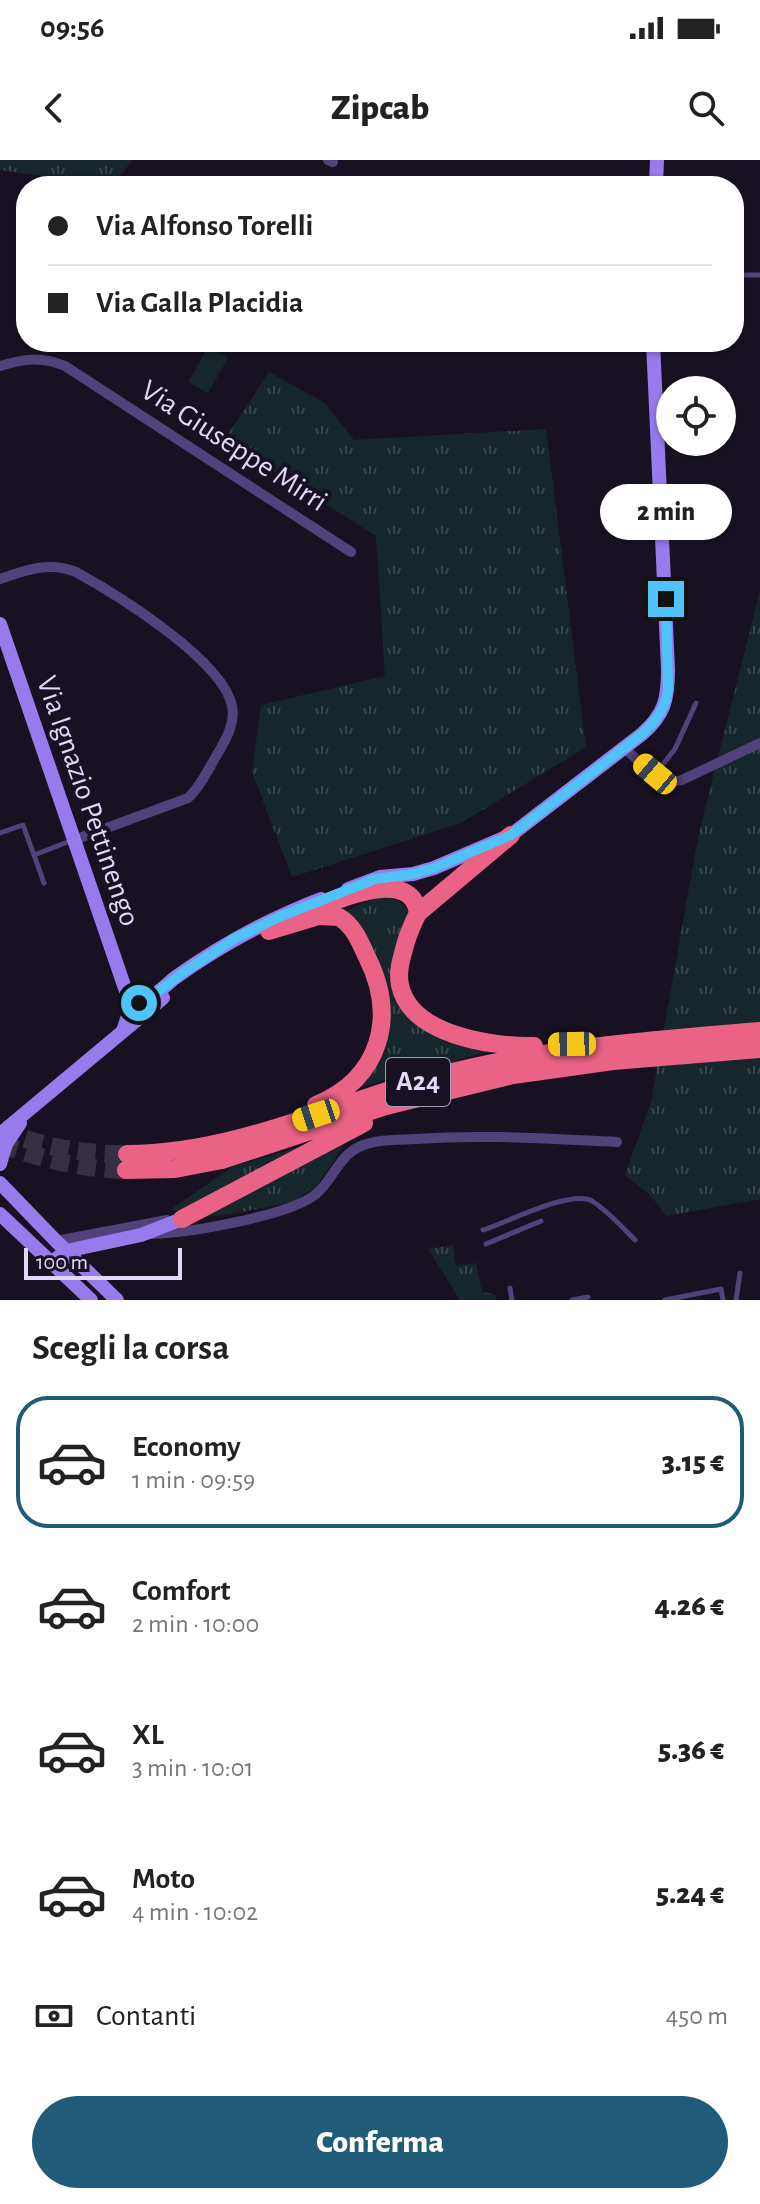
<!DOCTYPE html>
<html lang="it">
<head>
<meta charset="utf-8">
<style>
	body { margin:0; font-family:"Alegreya Sans",sans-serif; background:#f6f6f6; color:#222; height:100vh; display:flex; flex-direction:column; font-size:30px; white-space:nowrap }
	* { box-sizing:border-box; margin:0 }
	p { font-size:26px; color:#767676 }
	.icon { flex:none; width:44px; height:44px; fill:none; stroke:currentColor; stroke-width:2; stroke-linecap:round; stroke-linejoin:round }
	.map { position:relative; height:1140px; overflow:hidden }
	.sheet { display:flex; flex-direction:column; background:#fff; flex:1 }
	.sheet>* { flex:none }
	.banner { position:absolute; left:16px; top:16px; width:728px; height:176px; border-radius:32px; box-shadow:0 2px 6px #0004; display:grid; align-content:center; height:176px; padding:0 32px; background:#fff }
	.tools { position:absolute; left:656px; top:216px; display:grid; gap:16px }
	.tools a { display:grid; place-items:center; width:80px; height:80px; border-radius:50%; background:#fff; box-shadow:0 2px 6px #0004; font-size:40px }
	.scale { position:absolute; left:24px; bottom:20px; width:158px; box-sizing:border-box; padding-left:8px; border:4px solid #e3d8fa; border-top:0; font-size:22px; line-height:28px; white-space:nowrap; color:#e3d8fa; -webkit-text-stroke:6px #181122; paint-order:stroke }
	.end { position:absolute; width:36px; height:36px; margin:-18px; border:10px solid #4fc3f7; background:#111; box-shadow:0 0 0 4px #111 }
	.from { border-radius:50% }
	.bubble { position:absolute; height:56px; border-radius:28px; background:#fff; box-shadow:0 2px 6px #0004; font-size:26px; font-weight:800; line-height:56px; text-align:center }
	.car { position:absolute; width:24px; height:48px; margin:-24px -12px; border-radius:10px; box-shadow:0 0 6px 2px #0007; background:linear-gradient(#f5c518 24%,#345 0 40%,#f5c518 0 76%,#345 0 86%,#f5c518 0) }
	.banner b { display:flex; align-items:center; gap:28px; height:76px; font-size:30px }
	.banner b+b { border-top:2px solid #e0e0e0 }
	.banner i { width:20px; height:20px; background:#222 }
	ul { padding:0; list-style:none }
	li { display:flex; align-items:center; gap:24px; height:132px; margin:0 16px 12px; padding:0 16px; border:4px solid transparent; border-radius:32px }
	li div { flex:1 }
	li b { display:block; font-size:30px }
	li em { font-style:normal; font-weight:800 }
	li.selected { border-color:#205c77 }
	li>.icon { width:72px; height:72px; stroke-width:1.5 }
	h2 { padding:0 32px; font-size:36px; line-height:96px }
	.pay { display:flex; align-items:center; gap:20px; height:88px; padding:0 32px; font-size:30px }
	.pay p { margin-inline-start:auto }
	.button { display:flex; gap:16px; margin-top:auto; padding:16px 32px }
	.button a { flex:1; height:92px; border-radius:48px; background:#205c77; color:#fff; font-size:32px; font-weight:800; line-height:92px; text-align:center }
	.status { display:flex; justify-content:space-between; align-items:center; height:56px; padding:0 40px; background:#fff; direction:ltr }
	.status svg { height:22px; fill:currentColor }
	header { display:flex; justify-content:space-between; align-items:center; height:104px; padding:0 32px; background:#fff; font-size:36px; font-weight:800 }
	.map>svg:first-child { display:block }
</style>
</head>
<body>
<div class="status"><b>09:56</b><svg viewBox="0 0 49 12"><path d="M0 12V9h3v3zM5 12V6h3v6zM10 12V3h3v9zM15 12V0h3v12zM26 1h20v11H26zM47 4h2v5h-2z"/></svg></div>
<header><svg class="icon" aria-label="back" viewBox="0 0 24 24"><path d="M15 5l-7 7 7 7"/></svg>Zipcab<svg class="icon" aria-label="search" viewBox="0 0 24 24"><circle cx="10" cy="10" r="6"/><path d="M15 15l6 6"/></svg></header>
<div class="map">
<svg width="760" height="1140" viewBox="0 0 760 1140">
	<defs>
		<pattern id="grass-tufts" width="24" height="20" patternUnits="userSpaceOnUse" patternTransform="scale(2)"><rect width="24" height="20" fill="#15272b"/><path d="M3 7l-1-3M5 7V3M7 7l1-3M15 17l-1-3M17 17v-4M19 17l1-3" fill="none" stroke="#37464b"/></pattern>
	</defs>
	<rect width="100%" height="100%" fill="#181122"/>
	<path fill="url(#grass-tufts)" d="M0,0H132L113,26L0,10Z
		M269,212L325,243L354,280L546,269L586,587L461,663L292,717L252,612L261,545L385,516L376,376L224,280Z
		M760,431V1039L666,1056L652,1037L625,1015L651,942L699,672Z
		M386,737L398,741L409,750L396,836L490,891L358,928L371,910L381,808L359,763L346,751L374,738Z
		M345,982L332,1004L315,1027L293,1042L232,1054L197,1058Z
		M310,984L183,1051L170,1050L232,1007Z
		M453,1085L456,1106L476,1103L482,1132L494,1134L497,1140H460L428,1089Z"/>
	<path fill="#15272b" d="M208,187L228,198L208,233L188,222Z"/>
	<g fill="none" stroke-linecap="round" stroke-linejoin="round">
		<path stroke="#362f42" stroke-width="18" stroke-dasharray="18 9" stroke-linecap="butt" d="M0,969C40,987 83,994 127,994
			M0,984C41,999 82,1009 126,1010"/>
		<path stroke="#51427b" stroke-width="5" d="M734,115H760
			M654,185L710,186
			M655,614L675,589L696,543
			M0,673L23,665L34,695L73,680
			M34,695L44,723
			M483,1070C506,1063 571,1029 592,1041C608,1051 622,1067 635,1080
			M486,1084L541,1061
			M510,1128L512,1140
			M572,1140L588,1137
			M665,1140L721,1129L723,1140
			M736,1140L740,1113"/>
		<path stroke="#51427b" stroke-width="10" d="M328,0L333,2
			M0,206C23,199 42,196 65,206L351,392
			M0,419C26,410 49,401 76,412C116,434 223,500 232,546C236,564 224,583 215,598C207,612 200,627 188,638L74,680
			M624,588C641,602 659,626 682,620L760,583
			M152,1074C187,1073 290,1056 316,1034C333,1020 339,995 361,986C378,979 398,980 416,979C483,974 549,979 617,982
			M56,1081L167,1060"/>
		<path stroke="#977bed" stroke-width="14" d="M656,26L657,0
			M0,464L127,834L128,856L123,871
			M348,729L380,717L413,714L434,708L511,675L642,574C665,554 668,539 668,509L653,182
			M127,834L133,842C149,844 164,826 176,817C221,785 269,759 321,739
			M0,974L163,838
			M0,1004L6,984L20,963
			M0,1023L56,1081L117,1140
			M0,1054L91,1140
			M51,1103L66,1091L141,1075L182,1059"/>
		<path stroke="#ea6386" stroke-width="18" d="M511,675L418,753C413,763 409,772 406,782C402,797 397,810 400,825C410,875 492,887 534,886
			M310,751C336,740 412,706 418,753
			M269,771L319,756L339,757C354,766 360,782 367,797C397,857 381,918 316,945
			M127,994C235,994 334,944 436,916C542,888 651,880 760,871
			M126,1010L175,1009L222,1000L386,946L513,915L613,901L760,889
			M182,1059L364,963"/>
	</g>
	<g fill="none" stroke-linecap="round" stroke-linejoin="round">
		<path stroke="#4fc3f7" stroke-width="10" d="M139,843L145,841L184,812L234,779L279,757L375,719L413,714L434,708L511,675L642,574C656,561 666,548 668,529L666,439"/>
	</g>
	<g text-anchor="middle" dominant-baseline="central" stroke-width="8" stroke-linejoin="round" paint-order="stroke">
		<rect fill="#181122" stroke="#a69cb9" stroke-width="2" x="386" y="898" width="64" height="48" rx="6"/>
		<g font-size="28" font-weight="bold" fill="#e3d8fa">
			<text x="418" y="922">A24</text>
		</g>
		<g font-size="30" fill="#e3d8fa" stroke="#181122">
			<text transform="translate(234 286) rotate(33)">Via Giuseppe Mirri</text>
			<text transform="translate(88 641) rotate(71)">Via Ignazio Pettinengo</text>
		</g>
	</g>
</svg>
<div class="tools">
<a><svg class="icon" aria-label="locate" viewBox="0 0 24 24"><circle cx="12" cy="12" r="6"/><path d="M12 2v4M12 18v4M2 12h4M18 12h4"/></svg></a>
</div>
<div class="scale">100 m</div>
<i class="end from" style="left:139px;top:843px"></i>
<i class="end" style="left:666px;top:439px"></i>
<div class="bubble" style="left:600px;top:324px;width:132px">2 min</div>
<i class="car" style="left:655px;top:614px;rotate:310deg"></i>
<i class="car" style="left:572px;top:884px;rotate:269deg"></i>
<i class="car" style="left:316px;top:955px;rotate:252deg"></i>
<div class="banner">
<b><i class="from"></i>Via Alfonso Torelli</b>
<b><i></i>Via Galla Placidia</b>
</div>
</div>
<section class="sheet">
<h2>Scegli la corsa</h2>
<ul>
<li class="selected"><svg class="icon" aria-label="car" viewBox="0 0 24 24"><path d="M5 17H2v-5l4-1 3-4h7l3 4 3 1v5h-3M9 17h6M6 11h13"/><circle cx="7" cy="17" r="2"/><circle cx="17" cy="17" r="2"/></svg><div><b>Economy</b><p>1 min · 09:59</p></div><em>3.15 €</em></li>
<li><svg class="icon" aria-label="car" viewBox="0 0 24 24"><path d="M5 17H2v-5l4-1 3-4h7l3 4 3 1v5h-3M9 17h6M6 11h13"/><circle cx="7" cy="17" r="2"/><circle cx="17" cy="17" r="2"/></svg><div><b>Comfort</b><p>2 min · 10:00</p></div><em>4.26 €</em></li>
<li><svg class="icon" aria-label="car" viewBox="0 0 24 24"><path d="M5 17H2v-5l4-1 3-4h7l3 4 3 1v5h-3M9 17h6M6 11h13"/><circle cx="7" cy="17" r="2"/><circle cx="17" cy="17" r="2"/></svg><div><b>XL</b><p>3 min · 10:01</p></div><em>5.36 €</em></li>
<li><svg class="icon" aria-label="car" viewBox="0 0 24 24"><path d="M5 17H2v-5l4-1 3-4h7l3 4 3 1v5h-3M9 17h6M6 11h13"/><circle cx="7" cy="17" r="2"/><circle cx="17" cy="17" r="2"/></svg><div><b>Moto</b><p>4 min · 10:02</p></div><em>5.24 €</em></li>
</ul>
<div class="pay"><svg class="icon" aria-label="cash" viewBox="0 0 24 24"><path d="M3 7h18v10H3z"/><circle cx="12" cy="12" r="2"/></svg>Contanti<p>450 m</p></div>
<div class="button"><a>Conferma</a></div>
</section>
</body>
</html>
